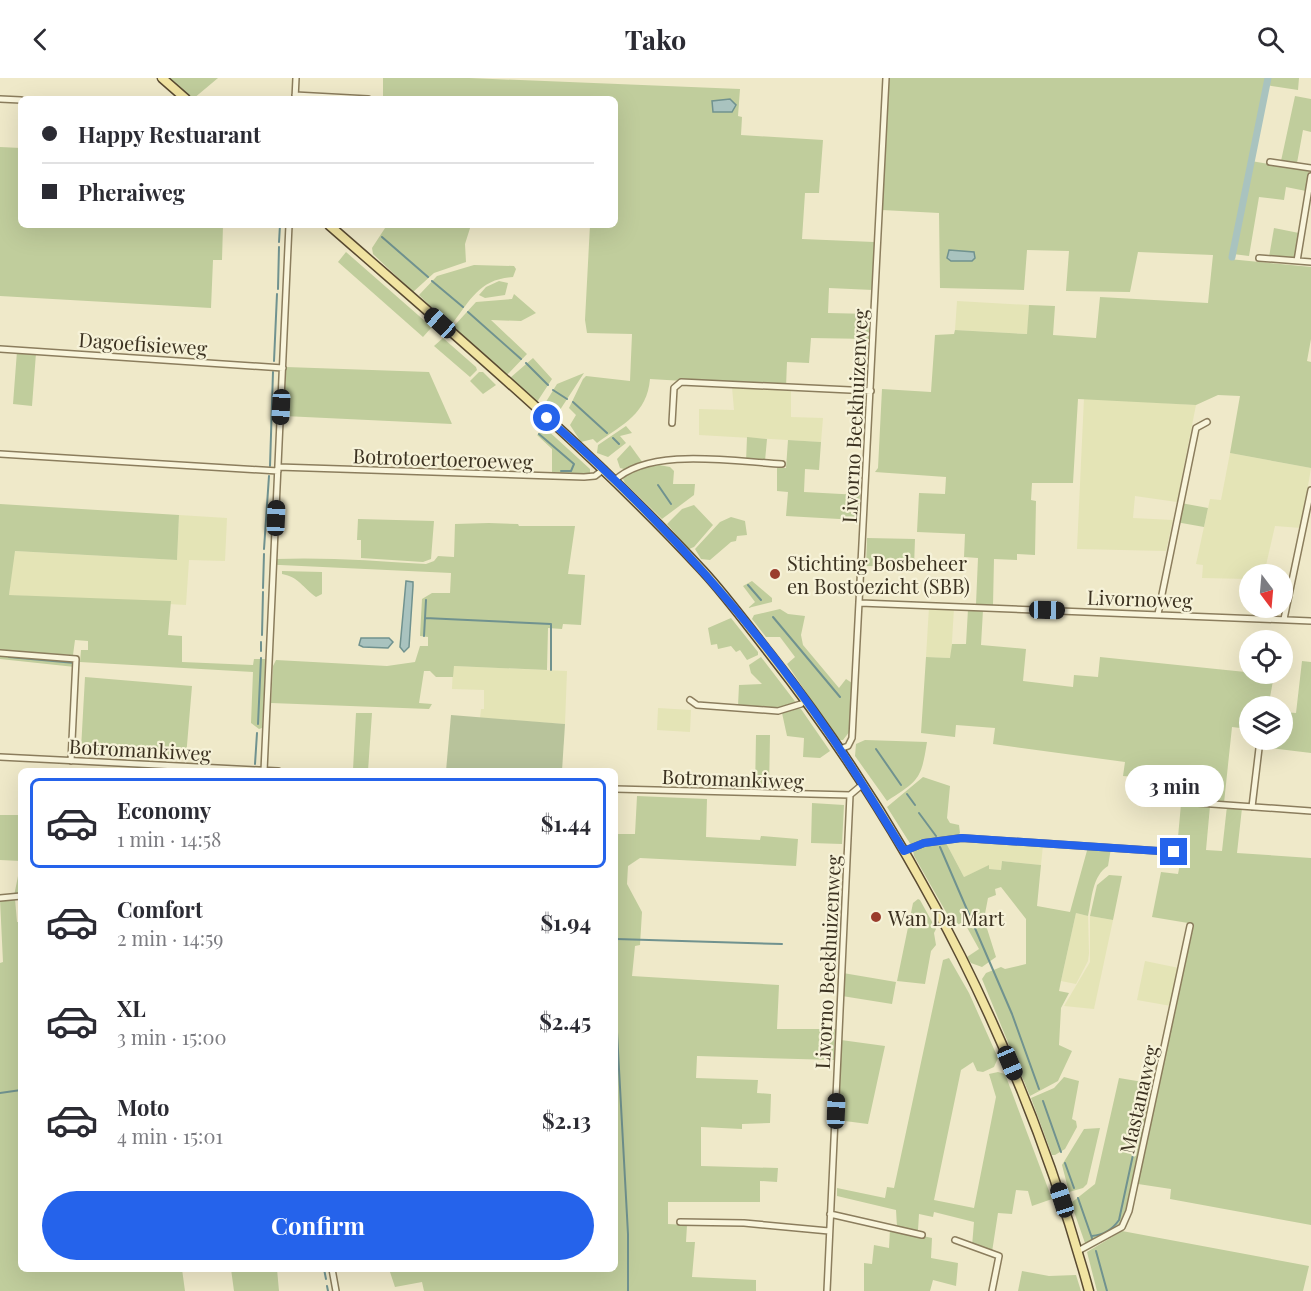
<!DOCTYPE html>
<html lang="en">
<head>
<meta charset="utf-8">
<style>
	body { margin:0; font-family:"Playfair Display",serif; background:#f2f2f3; color:#2b2b33; height:100vh; display:flex; flex-direction:column; font-size:22px; white-space:nowrap }
	* { box-sizing:border-box; margin:0 }
	p { font-size:20px; color:#7c7c81 }
	.icon { flex:none; width:33px; height:33px; fill:none; stroke:currentColor; stroke-width:2; stroke-linecap:round; stroke-linejoin:round }
	.map { position:relative; flex:1; overflow:hidden }
	.drawer { position:absolute; left:18px; top:690px; width:600px; height:504px; display:flex; flex-direction:column; background:#fff; border-radius:9px; box-shadow:0 6px 24px #0002 }
	.drawer>* { flex:none }
	.banner { position:absolute; left:18px; top:18px; width:600px; height:132px; border-radius:9px; box-shadow:0 6px 24px #0002; display:grid; align-content:center; height:132px; padding:0 24px; background:#fff }
	.needle { width:39px; rotate:164deg }
	.buttons { position:absolute; left:1239px; top:486px; display:grid; gap:12px }
	.buttons a { display:grid; place-items:center; width:54px; height:54px; border-radius:50%; background:#fff; box-shadow:0 6px 24px #0002; font-size:30px }
	.end { position:absolute; width:27px; height:27px; margin:-14px; border:8px solid #2563eb; background:#fff; box-shadow:0 0 0 3px #fff }
	.from { border-radius:50% }
	.bubble { position:absolute; height:42px; border-radius:21px; background:#fff; box-shadow:0 6px 24px #0002; font-size:20px; font-weight:700; line-height:42px; text-align:center }
	.car { position:absolute; width:18px; height:36px; margin:-18px -9px; border-radius:8px; box-shadow:0 0 4px 2px #0007; background:linear-gradient(#222 24%,#8ab4d8 0 40%,#222 0 76%,#8ab4d8 0 86%,#222 0) }
	.banner b { display:flex; align-items:center; gap:21px; height:57px; font-size:22px }
	.banner b+b { border-top:2px solid #e1e1e2 }
	.banner i { width:15px; height:15px; background:#2b2b33 }
	ul { padding:10px 0 0; list-style:none }
	li { display:flex; align-items:center; gap:18px; height:90px; margin:0 12px 9px; padding:0 12px; border:3px solid transparent; border-radius:9px }
	li div { flex:1 }
	li b { display:block; font-size:22px }
	li em { font-style:normal; font-weight:700 }
	li.active { border-color:#2563eb }
	li>.icon { width:54px; height:54px; stroke-width:1.5 }
	.button { display:flex; gap:12px; margin-top:auto; padding:12px 24px }
	.button a { flex:1; height:69px; border-radius:36px; background:#2563eb; color:#fff; font-size:24px; font-weight:700; line-height:69px; text-align:center }
	header { display:flex; justify-content:space-between; align-items:center; height:78px; padding:0 24px; background:#fff; font-size:27px; font-weight:700 }
	.map>svg:first-child { display:block }
</style>
</head>
<body>
<header><svg class="icon" aria-label="back" viewBox="0 0 24 24"><path d="M15 5l-7 7 7 7"/></svg>Tako<svg class="icon" aria-label="search" viewBox="0 0 24 24"><circle cx="10" cy="10" r="6"/><path d="M15 15l6 6"/></svg></header>
<div class="map">
<svg width="1311" height="1213" viewBox="0 0 1311 1213">
	<rect width="100%" height="100%" fill="#efe9c9"/>
	<path fill="#e4e4b6" d="M957,223L1029,227L1028,256L955,252Z
		M732,309L791,313V339L823,340L821,364L699,357V331L734,332Z
		M1084,320L1196,327L1177,424L1135,418L1133,440L1173,442L1166,473L1077,471Z
		M1230,375L1311,390L1301,450L1275,448L1264,496H1250L1249,501L1202,500L1203,487L1196,486L1210,421L1221,422Z
		M179,437L227,440L225,483L189,482L186,527L9,517L14,473L177,482Z
		M929,529L954,530L951,580L926,579Z
		M453,588L567,593L565,646L480,640L481,631H484V612L452,611Z
		M658,630L691,632L690,654L657,652Z
		M962,762L1043,767L1041,787L1002,783L1001,792L989,791L988,788L964,799L945,763Z
		M1076,835L1088,838L1089,875L1088,883L1076,906L1061,903Z
		M1090,838L1113,842L1094,931L1064,928L1090,884Z
		M1145,883L1179,890L1171,928L1137,922Z"/>
	<path fill="#c0cd9c" d="M169,0H218L193,21Z
		M383,0H469L740,11L738,38L742,39L741,57L823,62L819,115H805L802,161L874,164L873,212L829,210L828,235L872,236L870,261L811,260L809,285L787,284L786,309L650,301C647,336 623,346 597,365L593,361L581,364L570,347L576,337L569,330L583,301L586,298L630,303L632,256L587,255L585,242L590,147H615V21L383,20Z
		M888,0H1266L1229,181L1311,189V261L1307,283L1311,284V390L1230,375L1240,318L1218,317L1196,327L1078,321L1073,405H1032L1031,422L1036,423L1035,477L1017,476V482L994,481L993,527L976,526L978,480L964,479L965,456L917,454L919,415L945,416L946,399L875,394L878,390L882,311L931,314L935,257L954,256L955,252L1027,256L1029,227L1055,228L1053,257L1096,260L1100,219L1208,225L1213,177L1138,174L1130,214L1066,213L1069,173L1027,172L1024,212L940,210L939,135L882,132Z
		M1268,0H1299L1298,12L1266,7Z
		M1295,18L1311,21V54L1303,52L1297,85L1281,83Z
		M0,69L21,70V147H223L222,182H213L211,230L0,218Z
		M1251,83L1309,93L1306,113L1286,109L1284,122L1259,119L1249,178L1233,176Z
		M387,147H471L465,166L466,184L434,195L413,214L373,176L372,170Z
		M1274,150L1299,155L1294,182L1269,179Z
		M346,174L426,244L431,250L423,259L338,184Z
		M474,187L514,188L516,191L513,199C480,201 471,221 452,246H448L419,217L437,198Z
		M499,203L508,205L505,217L485,220L479,217L486,209Z
		M514,216L536,235L521,243L491,242L527,276L507,297L455,252L454,248L476,224L512,221Z
		M443,260L476,289L477,292L470,299L434,268Z
		M17,273L36,275L32,328L13,326Z
		M533,280L552,301L537,324L510,300Z
		M286,289L429,294L452,346L284,338Z
		M479,294H483L496,307L483,316L470,303Z
		M584,295L558,335L552,336L545,331L544,327L557,306Z
		M626,348L632,355L620,358L626,365L608,379L597,375L598,367Z
		M545,350L590,391V395L577,397L552,394V371L537,357Z
		M747,359L767,361L765,383L746,384Z
		M788,362L821,364L819,392L805,391L804,414L860,417L857,442L786,438L788,414L777,413V390H786Z
		M630,367L643,385L624,391L620,390L617,381Z
		M654,386L670,389L674,393L673,406H695L694,417L662,441L625,405L623,401L627,394Z
		M1181,425L1208,430L1204,449L1176,444Z
		M0,426L179,437L177,482L15,473L9,517L171,523L168,557L182,558V584L253,587L254,581H266L262,650L259,651L251,645L253,594L80,584L81,572H88V563L75,562L73,577L0,573Z
		M694,427L713,447L694,469L689,471L667,446L682,431Z
		M731,439L745,443L747,457L737,458L736,463L731,464L710,482L701,481L695,471L720,444Z
		M358,441L434,443L431,481L423,484L361,480V462H357Z
		M489,445L518,446L519,448H575L568,496L585,497L581,547L563,546L562,551L548,550L547,592L454,588L453,599H436L430,593H424L419,625L432,626L429,631L271,625L273,588L276,582L387,588L415,584L420,568H428V559L420,558L422,521L432,515H450L451,495L280,487H276V481C326,479 376,483 426,486L434,483L438,478L454,479L455,446Z
		M867,460L915,461L914,489L866,488Z
		M282,493L322,494V516L316,519C303,510 299,499 282,496Z
		M752,503L772,520V524L748,530L755,524L743,508Z
		M780,531L788,536L805,538L801,557L803,567L839,610L846,601L852,605L850,653L843,662H838L787,586L795,579L780,559H766L752,541L754,537Z
		M968,531L983,532L981,567L1026,571L1023,603L1073,609L1074,597L1098,599L1100,579L1274,597L1269,625L1263,624L1262,628H1250L1249,651L1232,649L1224,725L1210,728L1206,772L1222,773L1227,728L1242,730L1237,775L1311,780V1147L1170,1121L1171,1111L1138,1106L1194,846L1152,839L1161,794L1178,796L1183,771L1177,770L1181,726L1170,725L1173,702L1123,698L1125,684L993,666L995,650L956,647L955,659L921,655L926,579L950,580L952,566H966Z
		M731,540L758,574V577L747,582L740,572L736,574L731,568L718,571L717,566L711,567L708,550Z
		M0,576L74,582L75,589L0,581Z
		M761,579L797,626L784,632L738,628L739,607L762,606L751,595L749,587Z
		M1302,583L1311,584V675L1262,669L1263,662H1282L1283,634L1296,635Z
		M85,599L192,608L186,679L81,671Z
		M796,630L801,631L830,673L820,680L803,679L804,660L787,658L782,635Z
		M356,635H372L368,693L353,692Z
		M756,657H770L769,713H755Z
		M865,662L927,664C921,702 919,702 887,723L855,678L856,666Z
		M923,699L950,708L947,740L950,745L959,747L960,755L957,758L911,767L887,729Z
		M637,718L707,721L706,759L760,762L761,758L798,761L796,788L640,780L628,788L627,806L642,834L640,867L635,868L632,898L779,907L777,951H835L834,982L697,978L696,1000L758,1002L757,1015L771,1016L770,1045L742,1046V1051L701,1049V1088L778,1090L777,1104L760,1103V1124H668V1146L687,1147L686,1164H695L692,1199L756,1202V1213H424L422,1204L395,1209L389,1191H615V756H635Z
		M812,725L844,727L842,766L811,765Z
		M0,737H21V817L14,818L21,783L0,782Z
		M945,763L964,799L989,787V791L1001,792L1002,783L1041,787L1037,828L1070,834L1088,769L1111,770L1108,788C1092,798 1092,821 1088,838L1076,835L1061,903L1059,913L1069,915L1061,930L1059,967L1072,973L1058,1003L1030,1018L982,901L986,895L1001,889L1005,891L1026,886V841L1001,809L995,811L996,817L988,820L984,841L996,879L982,889L971,885L967,879L979,871L964,844L954,848L914,778L913,772L916,770Z
		M1109,797L1122,798L1113,842L1090,838L1097,807Z
		M15,821L17,844H21V1191H182L185,1213H0V885L3,884L0,822Z
		M918,821L920,822L936,851L934,855L936,867L931,873L925,906L897,903L913,825Z
		M949,880L969,915L998,980L994,989L983,994L977,993L973,984L961,992L934,1122L974,1130L996,1019L989,996L998,994L1005,996L1052,1121L1032,1128L1028,1113L1016,1112L1012,1136L998,1135L992,1174L972,1168L974,1144L934,1134L933,1139L919,1136L918,1152L914,1153L897,1149L896,1132L837,1118V1110L885,1120L887,1109L894,1110L943,882Z
		M843,895L896,904L892,926L842,918Z
		M841,962L885,968L868,1046L837,1042Z
		M1064,999L1079,1003L1072,1041L1076,1043L1077,1049L1065,1071L1055,1077H1052L1031,1020L1054,1010Z
		M1119,1000L1155,1006L1124,1141L1119,1149L1086,1168L1071,1125L1095,1106Z
		M1100,1050L1087,1106L1083,1110L1069,1114L1062,1087L1084,1051Z
		M890,1151L932,1160L931,1180L958,1185L956,1208L933,1202L930,1213H864V1185L872,1186L874,1167L889,1170Z
		M1122,1153L1309,1188L1303,1213H1097L1087,1174Z
		M231,1191H277L279,1213H234Z
		M1022,1193L1049,1198L1076,1197L1081,1213H1018Z"/>
	<path fill="#b8c39b" d="M451,637L565,646L562,693H446Z"/>
	<path fill="#a9c3bf" stroke="#70928f" stroke-width="1.5" d="M730,21L736,27L732,34H713L712,23Z
		M949,172L974,174L975,180L972,183H951L947,180Z
		M406,503L413,504V508L409,569L404,574L400,569Z
		M361,560H389L393,564L388,570L363,569L359,567Z"/>
	<g fill="none" stroke-linecap="round" stroke-linejoin="round">
		<path stroke="#70928f" stroke-width="2" d="M382,159L428,199
			M279,164L280,147
			M432,203L463,229
			M278,211L279,169
			M468,234L521,281
			M274,283L277,216
			M526,285L548,307
			M553,312L567,321
			M573,324L607,355
			M539,356L574,386L571,393H561
			M613,360L619,366
			M270,388L273,294
			M658,407L671,426
			M264,471L269,398
			M748,507L761,522
			M263,510L264,476
			M773,539L840,619
			M425,540L551,546V592
			M262,557L263,514
			M424,558L426,522
			M261,573V564
			M9,579L75,585
			M258,646L261,580
			M876,671L901,707
			M255,686L257,655
			M907,716L915,727
			M919,735L936,758
			M940,769L1012,936L1039,1011
			M616,861L782,866
			M616,936L628,1156V1213
			M0,1015L21,1012
			M1043,1023L1061,1074
			M1065,1085L1074,1110
			M1078,1120L1093,1163
			M1092,1158C1103,1157 1112,1152 1119,1142L1148,1007
			M1096,1173L1107,1213
			M324,1191L326,1201
			M327,1208L328,1213"/>
		<path stroke="#a9c3bf" stroke-width="7" d="M1232,179L1268,0"/>
		<defs>
			<path id="minor" d="M295,17L368,21
				M0,21L21,22
				M295,21L296,0
				M1270,84L1311,90
				M1259,180L1311,184
				M1297,183L1311,98
				M0,271L283,290
				M672,345L674,310L681,304L871,313
				M0,376L278,393
				M278,389L584,399L595,398L604,391
				M614,403C650,368 736,384 782,386
				M860,525L1311,543
				M1158,536L1196,350L1207,344
				M1284,541L1311,412
				M0,575L76,581L71,683
				M690,622L697,627L778,633L801,626
				M840,671L848,668L852,660L886,0
				M0,679L278,693
				M264,693L289,147
				M615,711L850,717
				M1198,725L1311,733
				M1252,729L1260,662
				M904,773L924,765L961,760L1174,774
				M0,820L21,818
				M830,1136L922,1157
				M680,1144L744,1145L829,1153
				M955,1162L999,1178L992,1213
				M1078,1173L1122,1149L1129,1133L1190,848
				M332,1191L336,1213
				M827,1213L850,717L863,706"/>
			<path id="primary" d="M162,0L186,21
				M329,147C457,259 587,368 703,493C727,519 748,548 770,576C917,763 1026,983 1089,1213"/>
		</defs>
		<use href="#minor" stroke="#8b7d5d" stroke-width="8"/>
		<use href="#primary" stroke="#594a31" stroke-width="11"/>
		<use href="#minor" stroke="#f9f5dc" stroke-width="5"/>
		<use href="#primary" stroke="#f1e4a2" stroke-width="8"/>
	</g>
	<g fill="none" stroke-linecap="round" stroke-linejoin="round">
		<path stroke="#2563eb" stroke-width="8" d="M547,340C654,433 751,540 831,658C857,696 880,735 904,773L924,765L962,760L1174,774"/>
	</g>
	<g fill="#9a3d2d" stroke="#f6f2d8" stroke-width="2">
		<circle cx="775" cy="496" r="6"/>
		<circle cx="876" cy="839" r="6"/>
	</g>
	<g text-anchor="middle" dominant-baseline="central" stroke-width="4.5" stroke-linejoin="round" paint-order="stroke">
		<g font-size="20" fill="#3c3221" stroke="#f6f2d8">
			<text transform="translate(143 265) rotate(4)">Dagoefisieweg</text>
			<text transform="translate(854 338) rotate(-87)">Livorno Beekhuizenweg</text>
			<text transform="translate(443 380) rotate(2)">Botrotoertoeroeweg</text>
			<text transform="translate(1140 520) rotate(2)">Livornoweg</text>
			<text transform="translate(140 671) rotate(3)">Botromankiweg</text>
			<text transform="translate(733 700) rotate(2)">Botromankiweg</text>
			<text transform="translate(827 884) rotate(-87)">Livorno Beekhuizenweg</text>
			<text transform="translate(1138 1021) rotate(-77)">Mastanaweg</text>
		</g>
		<g font-size="20" fill="#3c3221" stroke="#f6f2d8" text-anchor="start">
			<text x="787" y="484">Stichting Bosbeheer<tspan x="787" dy="23">en Bostoezicht (SBB)</tspan></text>
			<text x="888" y="839">Wan Da Mart</text>
		</g>
	</g>
</svg>
<div class="buttons">
<a><svg class="needle" viewBox="-14 -14 28 28"><path d="M0-13l5 13h-10z" fill="#e53935"/><path d="M0 13l5-13h-10z" fill="#7c7c81"/></svg></a>
<a><svg class="icon" aria-label="locate" viewBox="0 0 24 24"><circle cx="12" cy="12" r="6"/><path d="M12 2v4M12 18v4M2 12h4M18 12h4"/></svg></a>
<a><svg class="icon" aria-label="layers" viewBox="0 0 24 24"><path d="M12 4l9 5-9 5-9-5zM3 14l9 5 9-5"/></svg></a>
</div>
<i class="end from" style="left:547px;top:340px"></i>
<i class="end" style="left:1174px;top:774px"></i>
<div class="bubble" style="left:1125px;top:687px;width:99px">3 min</div>
<i class="car" style="left:440px;top:245px;rotate:312deg"></i>
<i class="car" style="left:281px;top:329px;rotate:183deg"></i>
<i class="car" style="left:276px;top:440px;rotate:2deg"></i>
<i class="car" style="left:1047px;top:532px;rotate:91deg"></i>
<i class="car" style="left:1010px;top:985px;rotate:157deg"></i>
<i class="car" style="left:836px;top:1033px;rotate:2deg"></i>
<i class="car" style="left:1062px;top:1122px;rotate:342deg"></i>
<div class="banner">
<b><i class="from"></i>Happy Restuarant</b>
<b><i></i>Pheraiweg</b>
</div>
<section class="drawer">
<ul>
<li class="active"><svg class="icon" aria-label="car" viewBox="0 0 24 24"><path d="M5 17H2v-5l4-1 3-4h7l3 4 3 1v5h-3M9 17h6M6 11h13"/><circle cx="7" cy="17" r="2"/><circle cx="17" cy="17" r="2"/></svg><div><b>Economy</b><p>1 min · 14:58</p></div><em>$1.44</em></li>
<li><svg class="icon" aria-label="car" viewBox="0 0 24 24"><path d="M5 17H2v-5l4-1 3-4h7l3 4 3 1v5h-3M9 17h6M6 11h13"/><circle cx="7" cy="17" r="2"/><circle cx="17" cy="17" r="2"/></svg><div><b>Comfort</b><p>2 min · 14:59</p></div><em>$1.94</em></li>
<li><svg class="icon" aria-label="car" viewBox="0 0 24 24"><path d="M5 17H2v-5l4-1 3-4h7l3 4 3 1v5h-3M9 17h6M6 11h13"/><circle cx="7" cy="17" r="2"/><circle cx="17" cy="17" r="2"/></svg><div><b>XL</b><p>3 min · 15:00</p></div><em>$2.45</em></li>
<li><svg class="icon" aria-label="car" viewBox="0 0 24 24"><path d="M5 17H2v-5l4-1 3-4h7l3 4 3 1v5h-3M9 17h6M6 11h13"/><circle cx="7" cy="17" r="2"/><circle cx="17" cy="17" r="2"/></svg><div><b>Moto</b><p>4 min · 15:01</p></div><em>$2.13</em></li>
</ul>
<div class="button"><a>Confirm</a></div>
</section>
</div>
</body>
</html>
